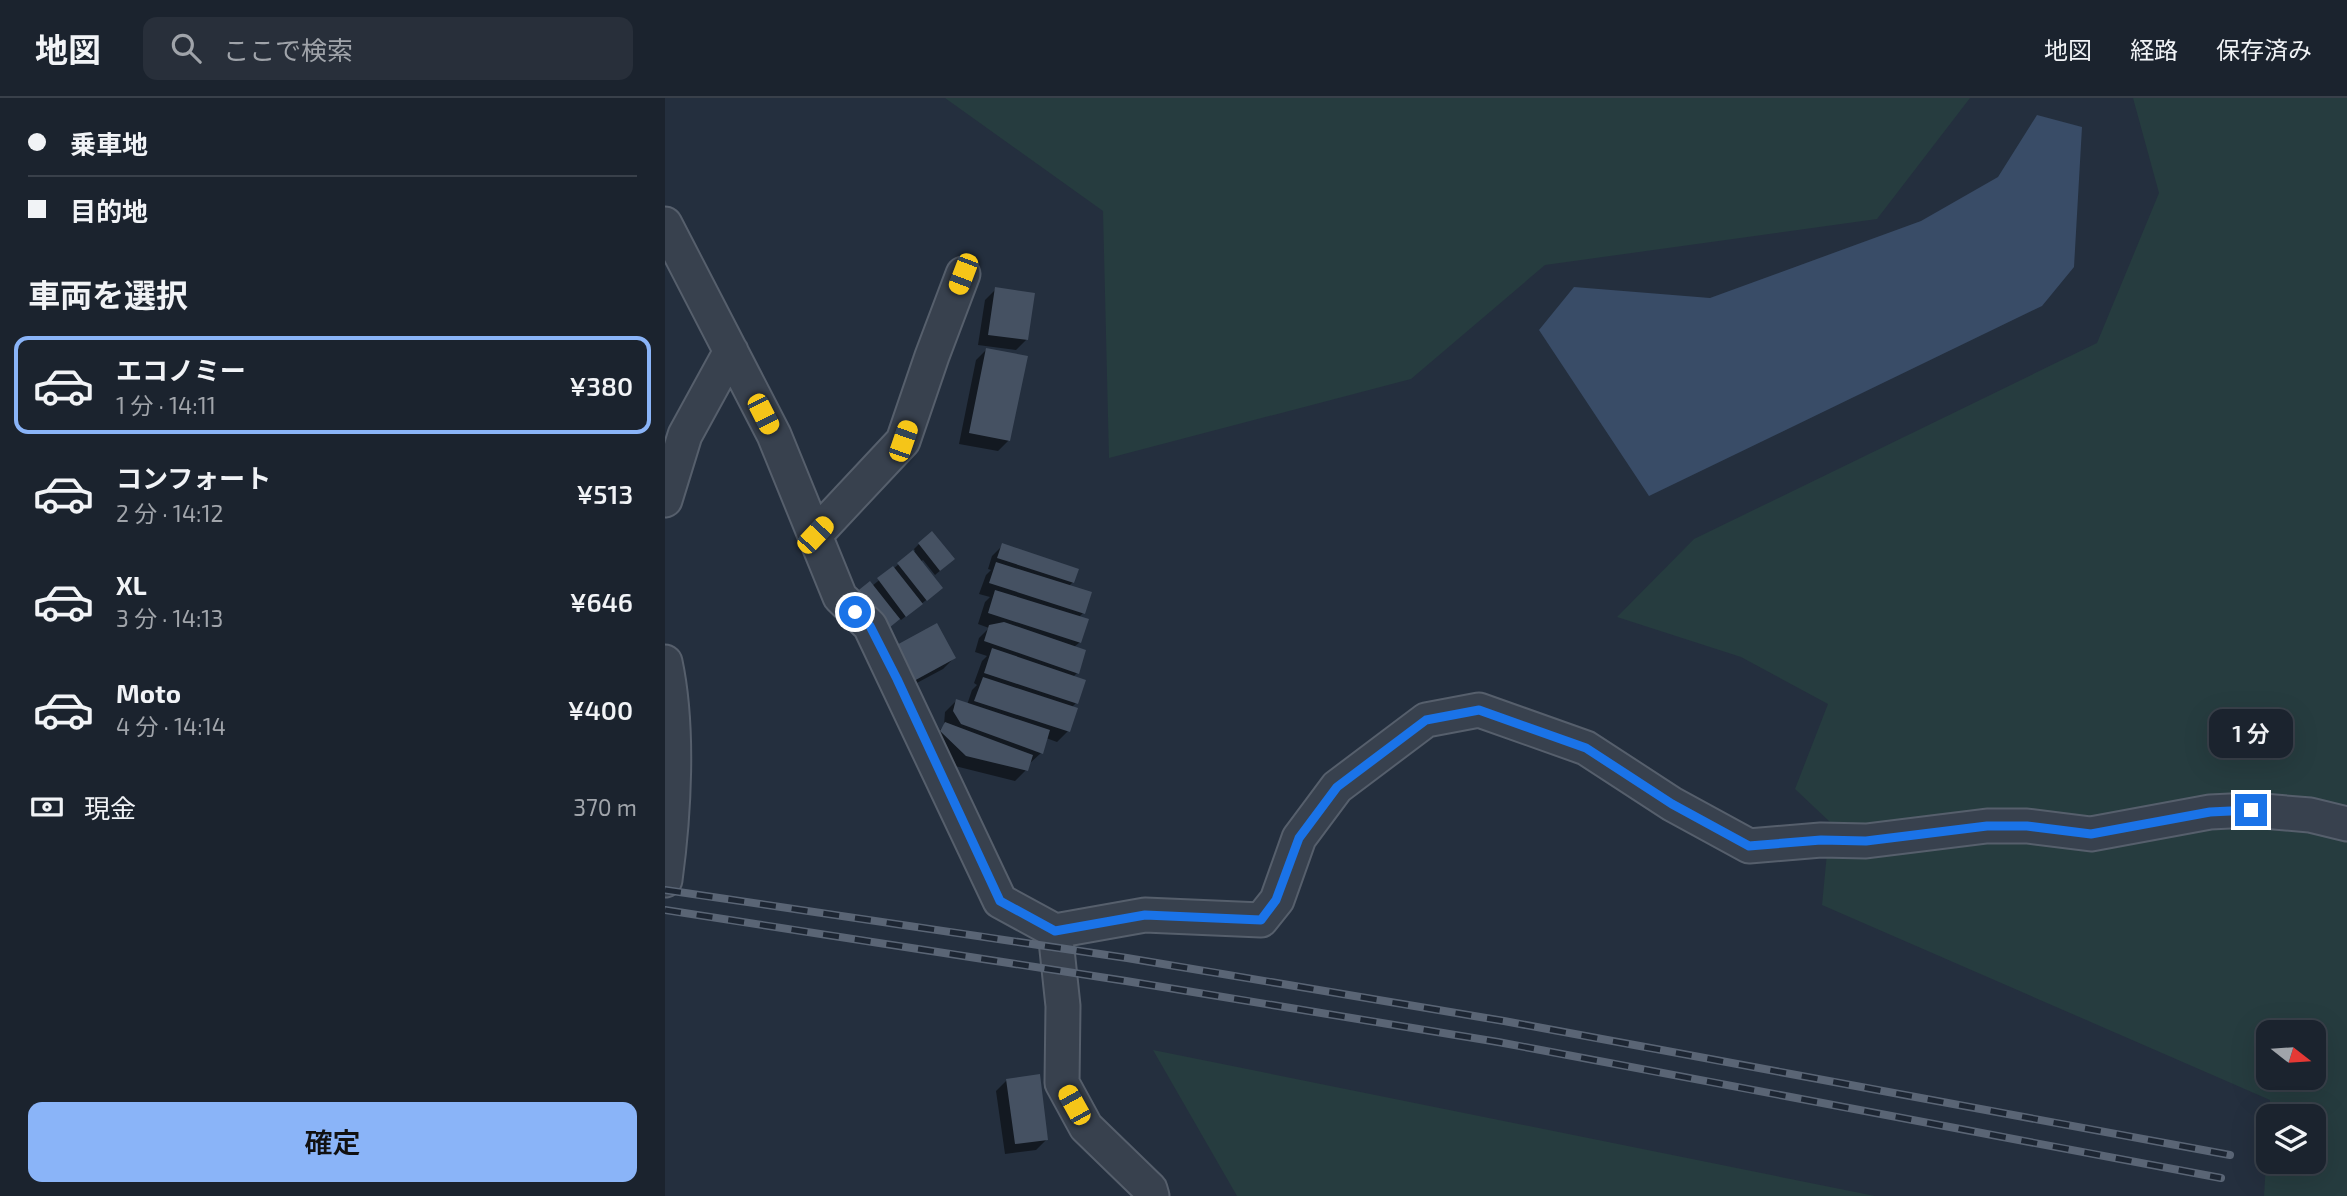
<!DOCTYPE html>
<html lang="ja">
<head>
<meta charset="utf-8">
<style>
	body { margin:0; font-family:"Exo 2","Noto Sans JP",sans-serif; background:#282f3a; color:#f1f3f6; height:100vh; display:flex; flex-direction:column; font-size:26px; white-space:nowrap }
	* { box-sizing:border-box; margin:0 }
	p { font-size:23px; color:#a0a4aa }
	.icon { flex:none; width:38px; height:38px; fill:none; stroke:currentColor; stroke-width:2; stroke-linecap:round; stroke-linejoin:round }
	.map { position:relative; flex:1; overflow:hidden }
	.drawer { display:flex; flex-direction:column; background:#1b232e; width:665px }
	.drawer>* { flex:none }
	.banner { display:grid; align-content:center; height:154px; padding:0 28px; background:#1b232e }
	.needle { width:46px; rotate:107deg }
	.buttons { position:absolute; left:1591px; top:922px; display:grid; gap:14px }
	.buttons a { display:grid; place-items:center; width:70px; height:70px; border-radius:14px; background:#1b232e; box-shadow:0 7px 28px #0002,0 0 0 2px #39404a; font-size:35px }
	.end { position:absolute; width:32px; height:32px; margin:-16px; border:9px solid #1a73e8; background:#fff; box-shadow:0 0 0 4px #fff }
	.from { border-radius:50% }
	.bubble { position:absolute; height:49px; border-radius:14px; background:#1b232e; box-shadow:0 7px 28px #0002,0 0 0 2px #39404a; font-size:23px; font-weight:600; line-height:49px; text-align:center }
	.car { position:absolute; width:21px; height:42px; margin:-21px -10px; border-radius:9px; box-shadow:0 0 5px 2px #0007; background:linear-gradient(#f5c518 24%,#345 0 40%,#f5c518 0 76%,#345 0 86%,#f5c518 0) }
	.banner b { display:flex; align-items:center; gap:24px; height:66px; font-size:26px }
	.banner b+b { border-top:2px solid #39404a }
	.banner i { width:18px; height:18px; background:#f1f3f6 }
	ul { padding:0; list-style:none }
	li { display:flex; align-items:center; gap:21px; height:98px; margin:0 14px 10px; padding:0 14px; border:4px solid transparent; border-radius:14px }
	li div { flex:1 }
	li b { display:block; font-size:26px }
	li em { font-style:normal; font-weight:600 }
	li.current { border-color:#8ab4f8 }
	li>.icon { width:63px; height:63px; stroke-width:1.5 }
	h2 { padding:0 28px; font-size:32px; line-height:84px }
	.pay { display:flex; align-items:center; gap:18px; height:77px; padding:0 28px; font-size:26px }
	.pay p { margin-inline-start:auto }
	.action { display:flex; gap:14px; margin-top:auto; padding:14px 28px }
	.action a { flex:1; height:80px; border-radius:14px; background:#8ab4f8; color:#111; font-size:28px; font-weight:600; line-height:80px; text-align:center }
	header { display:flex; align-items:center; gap:42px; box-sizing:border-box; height:98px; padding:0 35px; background:#1b232e; border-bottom:2px solid #39404a }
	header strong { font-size:33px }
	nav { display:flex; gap:38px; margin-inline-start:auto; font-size:24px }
	.search { width:490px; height:63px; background:#282f3a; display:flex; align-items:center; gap:18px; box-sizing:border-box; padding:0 24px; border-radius:14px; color:#a0a4aa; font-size:26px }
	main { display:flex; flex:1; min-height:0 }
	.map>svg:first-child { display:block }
</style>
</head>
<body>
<header>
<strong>地図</strong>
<div class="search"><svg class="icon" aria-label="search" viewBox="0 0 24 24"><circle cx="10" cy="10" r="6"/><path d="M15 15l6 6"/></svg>ここで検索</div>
<nav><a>地図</a><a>経路</a><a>保存済み</a></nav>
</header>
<main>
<section class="drawer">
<div class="banner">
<b><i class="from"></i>乗車地</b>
<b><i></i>目的地</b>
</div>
<h2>車両を選択</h2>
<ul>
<li class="current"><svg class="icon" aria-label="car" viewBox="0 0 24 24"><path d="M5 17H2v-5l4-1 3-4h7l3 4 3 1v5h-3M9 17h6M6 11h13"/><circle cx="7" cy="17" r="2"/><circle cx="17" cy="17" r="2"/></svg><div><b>エコノミー</b><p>1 分 · 14:11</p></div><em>¥380</em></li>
<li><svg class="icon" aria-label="car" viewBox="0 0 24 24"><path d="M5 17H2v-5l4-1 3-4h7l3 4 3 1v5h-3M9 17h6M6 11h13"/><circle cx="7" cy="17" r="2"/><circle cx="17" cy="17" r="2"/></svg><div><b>コンフォート</b><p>2 分 · 14:12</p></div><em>¥513</em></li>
<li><svg class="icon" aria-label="car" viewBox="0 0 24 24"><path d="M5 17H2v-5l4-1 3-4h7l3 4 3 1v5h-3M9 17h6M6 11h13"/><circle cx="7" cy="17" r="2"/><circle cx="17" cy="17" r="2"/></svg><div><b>XL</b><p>3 分 · 14:13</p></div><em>¥646</em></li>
<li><svg class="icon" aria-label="car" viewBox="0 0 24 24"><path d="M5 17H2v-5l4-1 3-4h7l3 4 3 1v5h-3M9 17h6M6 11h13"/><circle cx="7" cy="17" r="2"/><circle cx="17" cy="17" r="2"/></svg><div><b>Moto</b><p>4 分 · 14:14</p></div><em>¥400</em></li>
</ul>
<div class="pay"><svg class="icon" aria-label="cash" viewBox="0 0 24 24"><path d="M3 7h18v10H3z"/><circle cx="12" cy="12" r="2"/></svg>現金<p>370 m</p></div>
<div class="action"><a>確定</a></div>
</section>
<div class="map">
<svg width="1682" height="1098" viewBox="0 0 1682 1098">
	<rect width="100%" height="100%" fill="#242f3e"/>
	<path fill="#263c3f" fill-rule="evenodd" d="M280,0H1305L1212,121L880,167L746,281L444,360L438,113Z
		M1468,0H1682V1098H1599L1603,1033V1064H1648V1018H1604L1605,1002L1157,807L1165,724L1130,691L1163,606L1076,559L952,519L1029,441L1432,245L1494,95ZM1603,934H1648V980H1603Z
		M488,952L1210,1098H572Z"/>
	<path fill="#394c67" d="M1372,17L1417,29L1409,169L1377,208L984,398L874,232L909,189L1045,200L1256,123L1333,79Z"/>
	<path fill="#0007" d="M331,191L362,241L351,252L313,247L320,202Z
		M322,251L344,342L333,353L294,346L311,262Z
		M254,446L283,466L270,477L258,462L255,464L270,495L236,522L207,488L250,453L249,451Z
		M338,447L408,484L404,488L418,515L413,520L415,544L409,549L412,575L408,579L411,605L406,610L403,633L392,644L381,640L376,655L364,666L361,672L350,683L290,668L265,644L279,627L280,614L291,603L302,607L307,592L312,587L309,585L317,563L322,558L310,554L314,540L324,530L313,526L320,504L325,499L314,496L321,477L326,472L323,471L327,458Z
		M289,560L278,571L235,594L218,561Z
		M342,982L382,1041L371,1052L340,1056L331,993Z"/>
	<path fill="#455162" d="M330,189L370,195L363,242L323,237Z
		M321,250L363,258L345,343L304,335Z
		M267,433L290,461L275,473L253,445Z
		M337,445L414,471L409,485L332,460Z
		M248,452L278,490L262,503L232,465Z
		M331,464L427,494L420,516L324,485Z
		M228,468L258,506L241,519L212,480Z
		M205,483L235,521L219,534L190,495Z
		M330,492L424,521L416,545L323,515Z
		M339,524L421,552L414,576L319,543L324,527Z
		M272,525L291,560L247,584L228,549Z
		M327,550L421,582L413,606L319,575Z
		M318,579L413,610L405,634L309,603Z
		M291,601L385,632L378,656L296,626L288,613Z
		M280,624L368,657L363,673L301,658L275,633Z
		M375,976L383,1042L350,1046L341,981Z"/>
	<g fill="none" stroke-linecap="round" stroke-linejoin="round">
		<defs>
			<path id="minor" d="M0,126L109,337L175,499L205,528L335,803L390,833L480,817L596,822L612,802L634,740L672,689L761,622L814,612L921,650L1007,706L1084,748L1156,742L1201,743L1322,728H1362L1426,736L1545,714L1586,712L1645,717L1682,726
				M0,402L20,337L66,253
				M150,437L238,343L267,258L298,176
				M0,564C14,629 9,716 0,782
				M390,833L398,908L397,985L421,1029L485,1091L487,1098"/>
		</defs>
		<use href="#minor" stroke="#565f6c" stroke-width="37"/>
		<use href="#minor" stroke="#38414e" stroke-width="33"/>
		<defs>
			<path id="rail" d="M0,792L462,860L839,923L1565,1057
				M0,812L461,883L833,944L1556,1080"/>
		</defs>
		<use href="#rail" stroke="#5a6575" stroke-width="8"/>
		<use href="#rail" stroke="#1d2633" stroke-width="5" stroke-dasharray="16" stroke-linecap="butt"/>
	</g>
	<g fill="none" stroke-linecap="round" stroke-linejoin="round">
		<path stroke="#1a73e8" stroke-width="9" d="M190,514L205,528L232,581L335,803L390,833L480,817L596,822L611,802L634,740L672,689L761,622L814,612L921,650L1007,706L1084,748L1156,742L1201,743L1322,728H1362L1426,736L1545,714L1586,712"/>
	</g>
</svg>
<div class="buttons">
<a><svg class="needle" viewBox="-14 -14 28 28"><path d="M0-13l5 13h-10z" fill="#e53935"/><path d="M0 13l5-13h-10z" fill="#a0a4aa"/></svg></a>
<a><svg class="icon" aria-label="layers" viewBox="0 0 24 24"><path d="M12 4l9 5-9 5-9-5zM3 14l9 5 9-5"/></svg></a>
</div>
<i class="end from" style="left:190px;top:514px"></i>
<i class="end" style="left:1586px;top:712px"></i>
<div class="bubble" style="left:1544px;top:611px;width:84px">1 分</div>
<i class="car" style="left:298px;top:176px;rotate:201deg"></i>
<i class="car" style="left:98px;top:316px;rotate:153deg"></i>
<i class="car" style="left:238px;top:343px;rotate:19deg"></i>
<i class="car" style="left:150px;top:437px;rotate:43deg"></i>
<i class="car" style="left:409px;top:1007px;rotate:331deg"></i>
</div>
</main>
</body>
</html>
